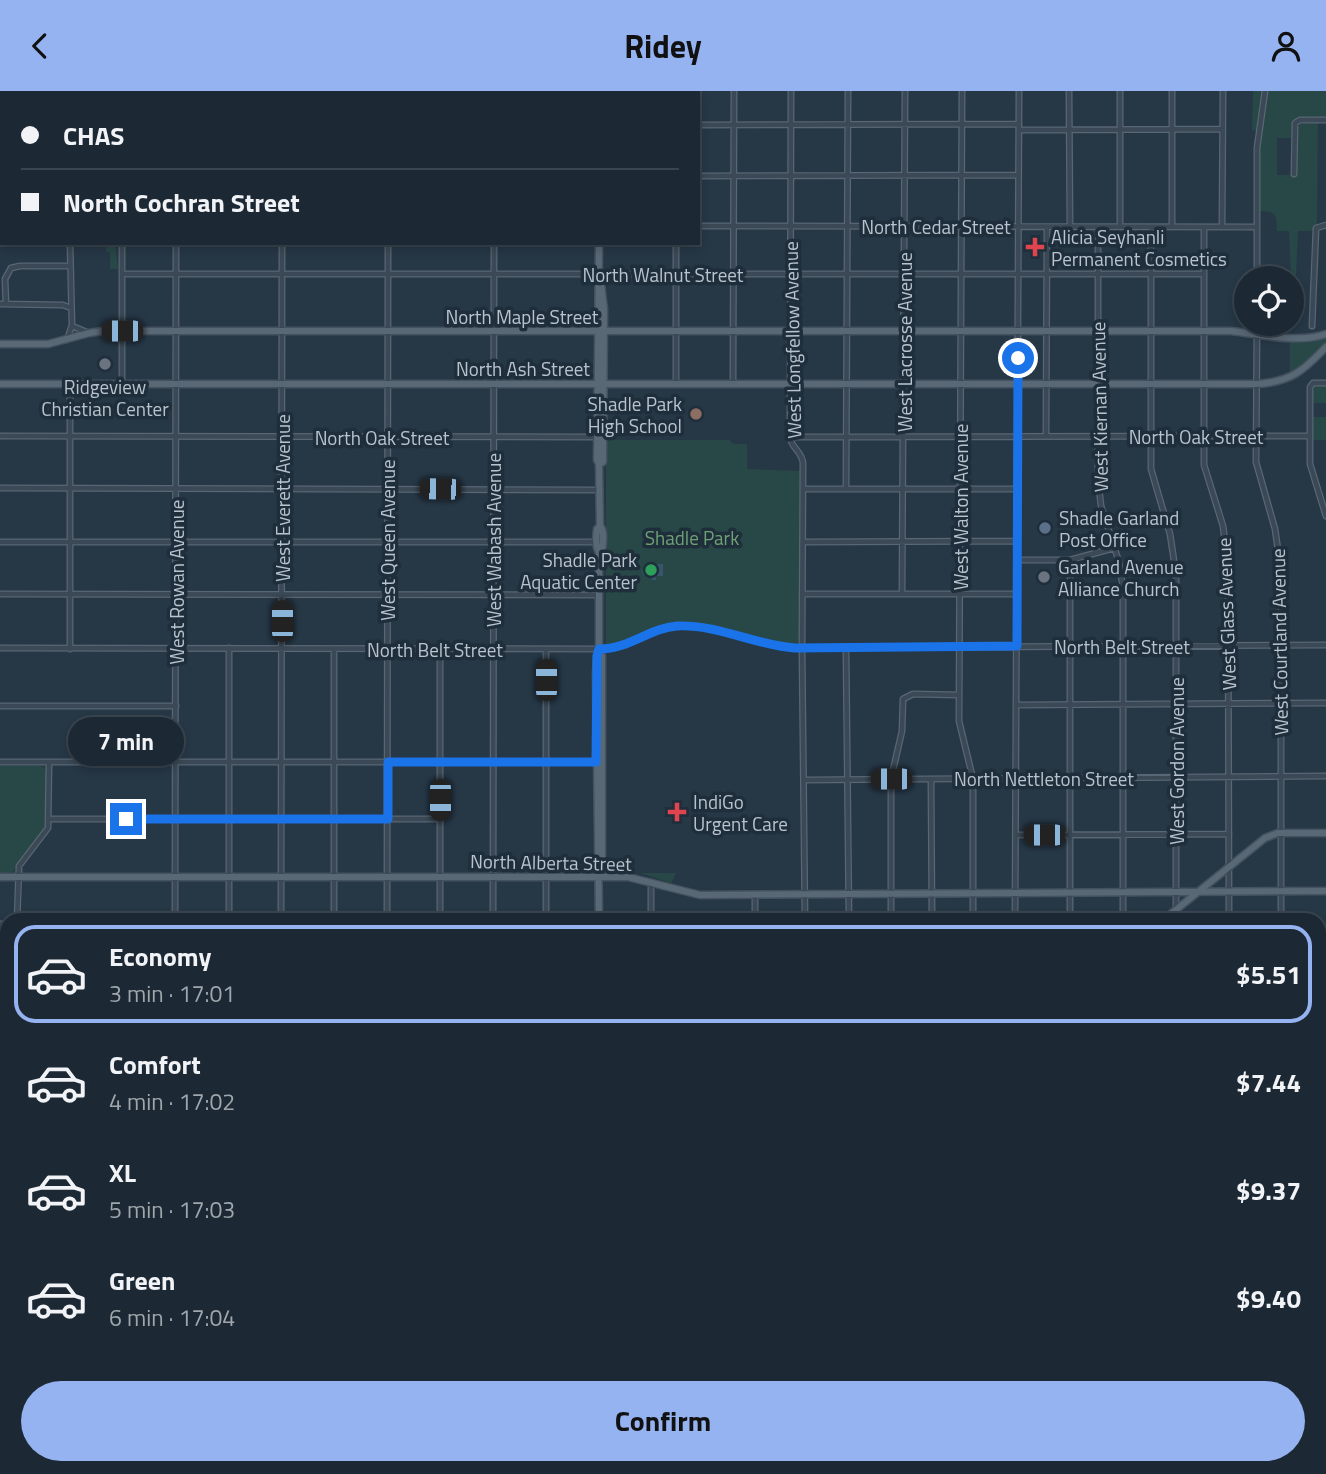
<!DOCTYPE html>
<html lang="en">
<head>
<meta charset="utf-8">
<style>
	body { margin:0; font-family:"Titillium Web",sans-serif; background:#25313c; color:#f1f3f6; height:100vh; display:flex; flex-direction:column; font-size:26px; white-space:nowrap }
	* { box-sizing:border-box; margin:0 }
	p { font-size:23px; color:#a0a6ac }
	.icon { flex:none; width:38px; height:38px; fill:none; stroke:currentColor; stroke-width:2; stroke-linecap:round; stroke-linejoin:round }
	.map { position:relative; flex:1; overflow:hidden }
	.panel { position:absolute; left:0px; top:822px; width:1326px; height:562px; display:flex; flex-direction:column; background:#1c2934; border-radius:21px 21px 0 0; box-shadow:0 4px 10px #0003,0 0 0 2px #3a454f }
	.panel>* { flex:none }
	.banner { position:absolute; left:0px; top:0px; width:700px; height:154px; box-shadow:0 4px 10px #0003,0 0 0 2px #3a454f; display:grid; align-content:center; height:154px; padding:0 21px; background:#1c2934 }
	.buttons { position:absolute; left:1234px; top:175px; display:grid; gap:14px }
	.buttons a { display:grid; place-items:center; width:70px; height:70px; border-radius:50%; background:#1c2934; box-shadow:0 4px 10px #0003,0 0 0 2px #3a454f; font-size:35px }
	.end { position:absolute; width:32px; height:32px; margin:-16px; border:9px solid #1a73e8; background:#fff; box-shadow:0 0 0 4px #fff }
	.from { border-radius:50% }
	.bubble { position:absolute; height:49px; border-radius:24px; background:#1c2934; box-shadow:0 4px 10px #0003,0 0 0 2px #3a454f; font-size:23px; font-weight:700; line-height:49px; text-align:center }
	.car { position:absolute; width:21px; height:42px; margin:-21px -10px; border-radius:9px; box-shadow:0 0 5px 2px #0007; background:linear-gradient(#222 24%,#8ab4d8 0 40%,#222 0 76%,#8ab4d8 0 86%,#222 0) }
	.banner b { display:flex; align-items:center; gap:24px; height:66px; font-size:26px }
	.banner b+b { border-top:2px solid #3a454f }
	.banner i { width:18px; height:18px; background:#f1f3f6 }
	ul { padding:12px 0 0; list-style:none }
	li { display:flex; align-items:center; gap:21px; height:98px; margin:0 14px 10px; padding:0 7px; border:4px solid transparent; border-radius:21px }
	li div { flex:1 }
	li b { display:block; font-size:26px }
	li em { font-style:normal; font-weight:700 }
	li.on { border-color:#95b2f1 }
	li>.icon { width:63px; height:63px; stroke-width:1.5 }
	.cta { display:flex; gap:14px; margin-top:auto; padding:14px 21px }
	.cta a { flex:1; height:80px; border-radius:42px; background:#95b2f1; color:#111; font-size:28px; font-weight:700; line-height:80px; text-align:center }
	header { display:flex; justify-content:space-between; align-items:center; height:91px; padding:0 21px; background:#95b2f1; color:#111; font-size:32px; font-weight:700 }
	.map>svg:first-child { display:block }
</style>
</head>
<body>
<header><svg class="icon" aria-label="back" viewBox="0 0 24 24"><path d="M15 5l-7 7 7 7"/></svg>Ridey<svg class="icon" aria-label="person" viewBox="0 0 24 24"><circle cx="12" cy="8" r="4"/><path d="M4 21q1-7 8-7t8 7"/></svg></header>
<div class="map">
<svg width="1326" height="1383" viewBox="0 0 1326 1383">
	<rect width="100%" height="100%" fill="#263746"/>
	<path fill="#284747" d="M1253,0H1263L1256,40L1252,39Z
		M1267,0H1326V27L1297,28L1292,33V47H1277V84H1296L1297,33L1318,32L1317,133L1314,140H1298L1295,210L1292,209L1289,140H1277L1276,126L1271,121L1259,120L1258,56Z
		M107,152H115L118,178H110V161H106Z
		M1326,246V253L1307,273L1290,285V249Z
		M1314,295H1326V312H1312V298Z
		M1312,326H1326V349H1312Z
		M606,349H729L734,353H747V378L800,380L799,549L797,553C756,555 719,531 679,532C652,532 633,554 606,554Z
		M0,675H42L46,679V729L44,739L20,768L13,781L0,783Z
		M640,782H676L671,792Z
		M1320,921H1326V1025H1320Z"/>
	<path fill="#38556e" d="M648,473L655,482L656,473H663V485H656V489H652L651,483L643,484L642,479Z"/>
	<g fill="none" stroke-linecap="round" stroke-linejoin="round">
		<defs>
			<path id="minor" d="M178,0V2
				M677,0V2
				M791,0L790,346C791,357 802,360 803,372L802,557L805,830
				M962,0L959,630L973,688V830
				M1069,0L1070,136
				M1172,0V136
				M20,2V0
				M71,2V0
				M123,2V0
				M283,2V0
				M389,2V0
				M494,2V0
				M698,34L1019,33
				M1019,39L1222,38
				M0,53H2
				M1294,83L1295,32L1300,29H1326
				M698,85L1018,84
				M0,134H2
				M698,135L1257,136
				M1098,136V387L1101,415L1119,471L1123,497V830
				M1120,136V0
				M1151,136V378L1170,443L1176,483V830
				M1204,136V374L1223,435L1228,475L1229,830
				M1222,136L1223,0
				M122,183H1204
				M1257,187V57L1265,0
				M0,213L63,214L71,217
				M6,213L5,188L11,177L20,175H70
				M1257,233L1256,371L1275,438L1281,480V830
				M72,235L89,242
				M1312,235L1316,137L1326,134
				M67,249L72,234L70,152
				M1326,292H1313L1310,296V373L1326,425
				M122,293V152
				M676,293V152
				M733,293L734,0
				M0,345L597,346
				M1046,345L1047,136
				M790,346L1309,345
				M0,397L600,399
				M803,398H1018
				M846,398L848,0
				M0,451H596
				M803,451L1017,450
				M1017,469H1070L1114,457
				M1070,469V830
				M0,503L599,504
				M802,503H1017
				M902,503L905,0
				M0,557L606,558C632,556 652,536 678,535C717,533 755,554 795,557L1326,554
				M229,557V830
				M846,557L849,830
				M70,558V293
				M334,558V830
				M546,558V830
				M1016,614L1326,612
				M0,615H176
				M0,671H596
				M931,688L932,830
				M805,689L1326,685
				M49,728H440
				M1016,744L1229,743
				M17,830L19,775L48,737L49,671
				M175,830L176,152
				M281,830L282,152
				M387,830L388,152
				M440,830V558
				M493,830L494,152
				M651,830V791
				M755,830V803
				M891,830V688L902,640L903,608L913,603L959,604
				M1015,830L1019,0
				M0,833H7
				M1320,857H1326
				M0,880H7
				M1320,919H1326
				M0,929L7,928
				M0,978H7
				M0,1021H7
				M1320,1027H1326
				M0,1064H7
				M1320,1078H1326
				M0,1106H7
				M1320,1134H1326
				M0,1148H7
				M1320,1182H1326
				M0,1188H7
				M0,1231H7
				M1320,1240H1326
				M1320,1270L1326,1266
				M0,1286L7,1283
				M1320,1333L1326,1327
				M0,1338L7,1334
				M0,1351L7,1363
				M185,1377L191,1383
				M241,1377L244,1383
				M334,1377L338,1383
				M433,1377L437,1383
				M1301,1377L1306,1383
				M17,1383L27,1377
				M149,1383L150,1377
				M279,1383L287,1377
				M529,1383L537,1377
				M650,1383V1377
				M702,1383V1377
				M755,1383V1377
				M806,1383V1377
				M857,1383V1377
				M909,1383V1377
				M961,1383L962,1377
				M1014,1383V1377
				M1066,1383V1377
				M1119,1383V1377
				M1226,1383V1377
				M1264,1383L1271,1377"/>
			<path id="major" d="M599,2V0
				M599,152L597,369L599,373L600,435C605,440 603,452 602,459L599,461
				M0,253H48L89,242L103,240H1231C1260,243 1297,253 1326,243
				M0,293H1256C1291,291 1303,280 1326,256
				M599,373L603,371L604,218L600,185
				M599,563L602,565V778L599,780
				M0,786H628L700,804L1326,800
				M599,830L596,583L597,565L599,563V461C595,455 596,446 597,438L600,435
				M1162,830L1265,747L1278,742H1326
				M1320,1049L1326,1040
				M420,1383L428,1377
				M597,1383V1377
				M1160,1383L1164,1377"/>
		</defs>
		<use href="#minor" stroke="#596673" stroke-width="7"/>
		<use href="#major" stroke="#44525f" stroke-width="9"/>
		<use href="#minor" stroke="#3a4955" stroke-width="4.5"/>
		<use href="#major" stroke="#596875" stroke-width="6"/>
	</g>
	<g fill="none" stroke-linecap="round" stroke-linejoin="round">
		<path stroke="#1a73e8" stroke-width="9" d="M126,728H388V671H596L597,565L599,558C630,558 649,537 677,535C717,533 755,554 795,557L1017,555L1018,267"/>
	</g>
	<g fill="#e0444e" stroke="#1f2e3b" stroke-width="2.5">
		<path d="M1031.5 145.5h7v7h7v7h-7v7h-7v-7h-7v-7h7z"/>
		<path d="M673.5 710.5h7v7h7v7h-7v7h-7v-7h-7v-7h7z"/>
	</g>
	<g fill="#6b7280" stroke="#1f2e3b" stroke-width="2.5">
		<circle cx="105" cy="273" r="7"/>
		<circle cx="1044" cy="486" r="7"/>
	</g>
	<circle fill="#8d6e63" stroke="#1f2e3b" stroke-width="2.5" cx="696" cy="323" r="7"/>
	<circle fill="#5c6f8a" stroke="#1f2e3b" stroke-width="2.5" cx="1045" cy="437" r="7"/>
	<circle fill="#2e9e5b" stroke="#1f2e3b" stroke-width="2.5" cx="651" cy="479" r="7"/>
	<g text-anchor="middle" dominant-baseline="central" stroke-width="7" stroke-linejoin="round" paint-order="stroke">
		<g font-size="19" fill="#b8c3cf" stroke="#1f2e3b">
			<text x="936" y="135">North Cedar Street</text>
			<text x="663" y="183">North Walnut Street</text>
			<text x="522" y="225">North Maple Street</text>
			<text transform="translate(792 249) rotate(-91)">West Longfellow Avenue</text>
			<text transform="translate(904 251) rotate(-90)">West Lacrosse Avenue</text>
			<text x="523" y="277">North Ash Street</text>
			<text transform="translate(1099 316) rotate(-91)">West Kiernan Avenue</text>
			<text x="1196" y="345">North Oak Street</text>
			<text x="382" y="346">North Oak Street</text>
			<text transform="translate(282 407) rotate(-90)">West Everett Avenue</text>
			<text transform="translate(960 416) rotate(-90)">West Walton Avenue</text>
			<text transform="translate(387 449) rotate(-90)">West Queen Avenue</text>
			<text transform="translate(493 449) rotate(-90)">West Wabash Avenue</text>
			<text transform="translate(176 491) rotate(-90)">West Rowan Avenue</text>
			<text transform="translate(1226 523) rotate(-92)">West Glass Avenue</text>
			<text transform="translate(1279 551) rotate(-91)">West Courtland Avenue</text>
			<text x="1122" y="555">North Belt Street</text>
			<text x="435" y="558">North Belt Street</text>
			<text transform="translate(1176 670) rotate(-90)">West Gordon Avenue</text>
			<text x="1044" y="687">North Nettleton Street</text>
			<text transform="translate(551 771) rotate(1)">North Alberta Street</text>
		</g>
		<g font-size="19" fill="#b8c3cf" stroke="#1f2e3b" text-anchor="start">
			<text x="1051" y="145">Alicia Seyhanli<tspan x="1051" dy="22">Permanent Cosmetics</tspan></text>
			<text x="105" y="295" text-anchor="middle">Ridgeview<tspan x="105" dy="22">Christian Center</tspan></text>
			<text x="682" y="312" text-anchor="end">Shadle Park<tspan x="682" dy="22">High School</tspan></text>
			<text x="1059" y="426">Shadle Garland<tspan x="1059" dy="22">Post Office</tspan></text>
			<text x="637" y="468" text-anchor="end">Shadle Park<tspan x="637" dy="22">Aquatic Center</tspan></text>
			<text x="1058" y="475">Garland Avenue<tspan x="1058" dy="22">Alliance Church</tspan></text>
			<text x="693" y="710">IndiGo<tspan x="693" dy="22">Urgent Care</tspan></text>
		</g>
		<g font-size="19" fill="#6ea174" stroke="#1f2e3b">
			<text x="692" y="446">Shadle Park</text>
		</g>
	</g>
</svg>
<div class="buttons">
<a><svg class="icon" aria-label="locate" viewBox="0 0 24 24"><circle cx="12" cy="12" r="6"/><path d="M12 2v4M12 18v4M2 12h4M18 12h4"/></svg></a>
</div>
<i class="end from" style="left:1018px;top:267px"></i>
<i class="end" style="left:126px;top:728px"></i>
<div class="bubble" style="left:68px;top:626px;width:116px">7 min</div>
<i class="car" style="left:122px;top:240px;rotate:270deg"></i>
<i class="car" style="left:440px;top:398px;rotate:271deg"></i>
<i class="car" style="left:282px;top:530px;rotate:0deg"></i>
<i class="car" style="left:546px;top:589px;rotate:0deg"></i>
<i class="car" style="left:891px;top:688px;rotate:270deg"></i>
<i class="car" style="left:440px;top:709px;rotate:180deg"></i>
<i class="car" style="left:1044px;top:744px;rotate:270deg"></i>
<div class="banner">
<b><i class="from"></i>CHAS</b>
<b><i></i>North Cochran Street</b>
</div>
<section class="panel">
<ul>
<li class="on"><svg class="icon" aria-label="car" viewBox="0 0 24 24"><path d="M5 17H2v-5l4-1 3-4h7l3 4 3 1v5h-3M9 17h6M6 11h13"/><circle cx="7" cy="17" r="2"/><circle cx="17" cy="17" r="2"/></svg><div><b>Economy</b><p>3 min · 17:01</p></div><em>$5.51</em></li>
<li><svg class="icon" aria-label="car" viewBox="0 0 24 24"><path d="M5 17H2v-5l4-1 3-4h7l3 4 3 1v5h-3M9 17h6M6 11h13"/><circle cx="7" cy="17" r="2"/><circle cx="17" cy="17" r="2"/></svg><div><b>Comfort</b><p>4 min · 17:02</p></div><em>$7.44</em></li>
<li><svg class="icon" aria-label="car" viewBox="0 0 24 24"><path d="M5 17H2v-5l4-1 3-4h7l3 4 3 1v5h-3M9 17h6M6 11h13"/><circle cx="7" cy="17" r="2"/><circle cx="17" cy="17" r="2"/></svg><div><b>XL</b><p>5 min · 17:03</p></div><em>$9.37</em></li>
<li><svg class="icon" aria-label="car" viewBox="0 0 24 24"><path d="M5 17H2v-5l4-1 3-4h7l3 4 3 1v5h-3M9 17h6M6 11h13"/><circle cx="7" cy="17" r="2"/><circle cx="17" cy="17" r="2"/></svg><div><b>Green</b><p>6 min · 17:04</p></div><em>$9.40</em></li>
</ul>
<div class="cta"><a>Confirm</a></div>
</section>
</div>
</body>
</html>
